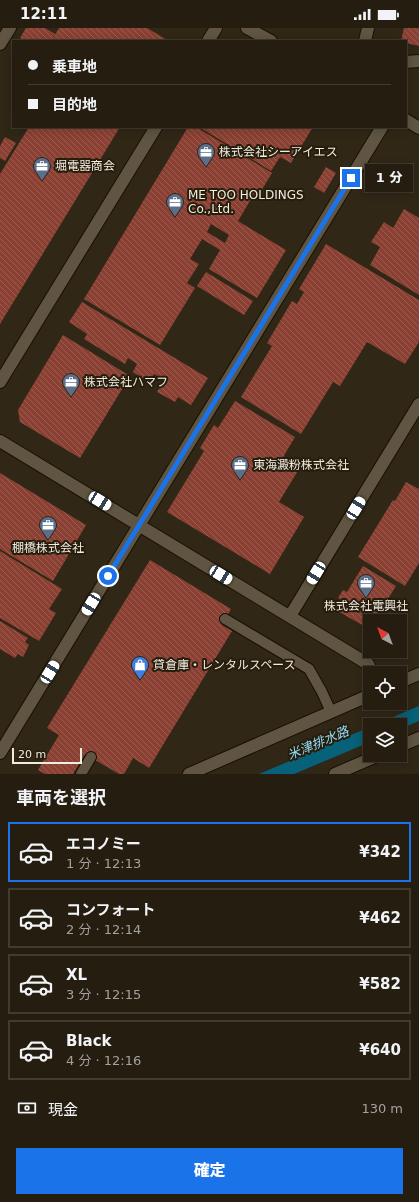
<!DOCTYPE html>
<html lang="ja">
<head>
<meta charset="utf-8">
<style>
	body { margin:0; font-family:"DejaVu Sans","Noto Sans JP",sans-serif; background:#2c2619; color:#f1f3f6; height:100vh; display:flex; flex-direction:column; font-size:15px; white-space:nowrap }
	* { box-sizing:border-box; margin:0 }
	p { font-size:13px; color:#a3a29f }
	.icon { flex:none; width:22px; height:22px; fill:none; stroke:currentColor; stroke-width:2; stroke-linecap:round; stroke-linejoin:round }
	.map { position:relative; height:746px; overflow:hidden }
	.side { display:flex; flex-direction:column; background:#241d10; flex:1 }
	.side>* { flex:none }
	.banner { position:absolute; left:12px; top:12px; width:395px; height:88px; border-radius:0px; box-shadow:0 2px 10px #0003,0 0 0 1px #413b30; display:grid; align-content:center; height:88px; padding:0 16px; background:#241d10 }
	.needle { width:26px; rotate:319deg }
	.tools { position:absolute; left:363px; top:586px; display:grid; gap:8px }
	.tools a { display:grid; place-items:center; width:44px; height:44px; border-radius:0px; background:#241d10; box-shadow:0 2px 10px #0003,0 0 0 1px #413b30; font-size:20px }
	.scale { position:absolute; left:12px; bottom:10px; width:70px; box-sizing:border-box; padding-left:4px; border:2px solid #f1ebe0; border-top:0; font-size:11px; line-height:14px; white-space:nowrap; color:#f1ebe0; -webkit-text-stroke:3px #261d0c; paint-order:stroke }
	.end { position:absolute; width:18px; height:18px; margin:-9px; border:5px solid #1a73e8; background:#fff; box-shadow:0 0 0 2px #fff }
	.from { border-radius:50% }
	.bubble { position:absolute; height:28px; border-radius:0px; background:#241d10; box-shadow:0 2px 10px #0003,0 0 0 1px #413b30; font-size:13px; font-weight:800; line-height:28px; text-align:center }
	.car { position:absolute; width:12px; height:24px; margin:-12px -6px; border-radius:5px; box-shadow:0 0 3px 1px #0007; background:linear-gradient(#fff 24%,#345 0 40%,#fff 0 76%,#345 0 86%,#fff 0) }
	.banner b { display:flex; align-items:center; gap:14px; height:38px; font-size:15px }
	.banner b+b { border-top:1px solid #413b30 }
	.banner i { width:10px; height:10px; background:#f1f3f6 }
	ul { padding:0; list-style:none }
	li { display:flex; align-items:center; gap:12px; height:60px; margin:0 8px 6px; padding:0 8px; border:2px solid #413b30; border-radius:0px }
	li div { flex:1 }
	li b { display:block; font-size:15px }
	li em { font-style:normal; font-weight:800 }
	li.on { border-color:#1a73e8 }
	li>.icon { width:36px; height:36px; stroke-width:1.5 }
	h2 { padding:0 16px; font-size:18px; line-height:48px }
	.pay { display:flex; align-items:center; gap:10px; height:44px; padding:0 16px; font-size:15px }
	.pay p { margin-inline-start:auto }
	.primary-button { display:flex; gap:8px; margin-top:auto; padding:8px 16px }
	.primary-button a { flex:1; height:46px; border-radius:0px; background:#1a73e8; color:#fff; font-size:16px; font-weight:800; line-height:46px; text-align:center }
	.status { display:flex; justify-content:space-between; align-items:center; height:28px; padding:0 20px; background:#241d10; direction:ltr }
	.status svg { height:11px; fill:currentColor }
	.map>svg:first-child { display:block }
</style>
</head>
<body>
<div class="status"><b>12:11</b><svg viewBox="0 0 49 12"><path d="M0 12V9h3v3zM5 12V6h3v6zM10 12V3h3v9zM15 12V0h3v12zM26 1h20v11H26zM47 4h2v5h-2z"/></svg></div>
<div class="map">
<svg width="419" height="746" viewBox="0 0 419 746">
	<defs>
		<pattern id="building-back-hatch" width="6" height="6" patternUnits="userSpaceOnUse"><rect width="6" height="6" fill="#8a4032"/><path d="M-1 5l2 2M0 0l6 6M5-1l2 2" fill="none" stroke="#9b5c4f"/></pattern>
	</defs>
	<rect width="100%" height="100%" fill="#302716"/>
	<path fill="#076179" d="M419,678V693L400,701V697H374Z
		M370,699V714L294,746H259Z"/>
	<path fill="url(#building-back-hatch)" fill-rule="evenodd" d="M26,0H45L55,6L51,13H26L20,10Z
		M59,0H147L169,13H51Z
		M404,0H419V18L406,15V13H401Z
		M29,99H120L0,296V146Z
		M188,99H196L272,145L258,168L254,166L238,193L286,222L257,270L209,241L220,222L202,211L190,231L199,236L187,255L195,260L160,317L84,271ZM211,196L229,207L225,215L207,204Z
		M199,99H313L291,135L280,129L271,143Z
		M5,109L16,115L5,133L0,130V118Z
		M326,139L336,145L324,165L314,159Z
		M404,181L419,190V267L370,237L380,219L371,214L384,194L393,200Z
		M326,216L419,272V314L405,336L367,314L340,358L333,354L301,406L241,369L272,318L267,315L292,273L297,276L304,264L299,261Z
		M206,244L253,273L244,287L197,258Z
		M82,274L208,350L191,377L178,369L175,374L157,364L164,352L154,346L149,354L133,344L137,336L128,330L125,336L84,311L87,306L69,294Z
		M63,307L130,348L80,430L20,394L18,382Z
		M235,373L295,409L282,431L299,441L279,474L304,489L270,546L167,484L204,423L200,420L214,397L218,400Z
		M0,445L86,497L53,553L0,521Z
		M406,454L419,461V535L405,558L358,529L393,472L395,473Z
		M0,523L62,561L49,581L56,585L39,613L0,590Z
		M150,532L231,581L222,597L232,603L149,740L133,730L124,746H119L85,726L73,746H45L38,742L59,707L47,700Z
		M363,538L396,558L374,593H370L369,601L336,582L342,572L338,570L343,562L347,564Z
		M0,593L28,610L25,614L29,617L23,629L18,626L15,630L0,621Z"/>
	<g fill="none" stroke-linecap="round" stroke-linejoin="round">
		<defs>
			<path id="service" d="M225,591L309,641L322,664L331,684
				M81,746L91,729"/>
			<path id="minor" d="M365,13L368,0
				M406,34L419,33
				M400,718L419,710
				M335,746L379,727"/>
			<path id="tertiary" d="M247,0L271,13
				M208,13L216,0
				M0,16L10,0
				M406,92L419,100
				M0,354L156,99
				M0,413L368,636L372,645
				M290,588L419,376
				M400,654L419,646
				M0,725L382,99
				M189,746L370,667"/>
		</defs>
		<use href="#service" stroke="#181002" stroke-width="12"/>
		<use href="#minor" stroke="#181002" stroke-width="14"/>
		<use href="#tertiary" stroke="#181002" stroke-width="14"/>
		<use href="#service" stroke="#5f5542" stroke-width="10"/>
		<use href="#minor" stroke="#5f5542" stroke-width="12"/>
		<use href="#tertiary" stroke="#5f5542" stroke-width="12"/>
	</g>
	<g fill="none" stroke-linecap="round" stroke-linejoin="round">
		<path stroke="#1a73e8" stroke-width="5" d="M108,548L351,150"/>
	</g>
	<defs>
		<symbol id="office-pin" viewBox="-11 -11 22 30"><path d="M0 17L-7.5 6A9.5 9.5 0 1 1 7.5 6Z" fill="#5c6f8a" stroke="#261d0c"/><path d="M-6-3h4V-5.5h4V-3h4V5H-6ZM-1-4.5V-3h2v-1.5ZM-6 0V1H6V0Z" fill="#fff"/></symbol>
		<symbol id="shop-pin" viewBox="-11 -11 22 30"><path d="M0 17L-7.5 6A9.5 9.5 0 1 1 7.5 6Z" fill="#3f7fe0" stroke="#261d0c"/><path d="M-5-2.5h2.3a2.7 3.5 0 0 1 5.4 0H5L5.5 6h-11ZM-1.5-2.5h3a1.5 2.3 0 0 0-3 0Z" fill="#fff"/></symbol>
	</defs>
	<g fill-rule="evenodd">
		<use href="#office-pin" x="196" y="114" width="20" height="27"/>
		<use href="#office-pin" x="32" y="128" width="20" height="27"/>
		<use href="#office-pin" x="165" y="164" width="20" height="27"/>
		<use href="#office-pin" x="61" y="344" width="20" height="27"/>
		<use href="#office-pin" x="230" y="427" width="20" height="27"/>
		<use href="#office-pin" x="38" y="487" width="20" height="27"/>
		<use href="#office-pin" x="356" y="545" width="20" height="27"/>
		<use href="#shop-pin" x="130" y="627" width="20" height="27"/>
	</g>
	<g text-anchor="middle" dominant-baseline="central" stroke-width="4" stroke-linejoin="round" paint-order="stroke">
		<g font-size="12" fill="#f1ebe0" stroke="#261d0c" text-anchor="start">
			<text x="219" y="124">株式会社シーアイエス</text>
			<text x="55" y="138">堀電器商会</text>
			<text x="188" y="167">ME TOO HOLDINGS<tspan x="188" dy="14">Co.,Ltd.</tspan></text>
			<text x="84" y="354">株式会社ハマフ</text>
			<text x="253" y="437">東海澱粉株式会社</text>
			<text x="48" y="520" text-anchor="middle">棚橋株式会社</text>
			<text x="366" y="578" text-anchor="middle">株式会社電興社</text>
			<text x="153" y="637">貸倉庫・レンタルスペース</text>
		</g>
		<g font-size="13" font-style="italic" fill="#92daf5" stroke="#261d0c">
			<text transform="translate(318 715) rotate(-23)">米津排水路</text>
		</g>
	</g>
</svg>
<div class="tools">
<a><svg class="needle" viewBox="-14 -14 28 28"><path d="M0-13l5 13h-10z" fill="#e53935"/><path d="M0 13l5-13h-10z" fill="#a3a29f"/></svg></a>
<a><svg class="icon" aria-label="locate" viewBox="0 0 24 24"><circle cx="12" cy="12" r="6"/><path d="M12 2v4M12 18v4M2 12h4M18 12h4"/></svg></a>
<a><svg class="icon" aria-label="layers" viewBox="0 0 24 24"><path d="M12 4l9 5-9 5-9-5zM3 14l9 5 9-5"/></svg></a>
</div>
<div class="scale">20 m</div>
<i class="end from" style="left:108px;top:548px"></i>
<i class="end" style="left:351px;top:150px"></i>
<div class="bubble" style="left:365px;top:136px;width:48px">1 分</div>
<i class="car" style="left:100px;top:473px;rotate:121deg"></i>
<i class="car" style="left:356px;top:480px;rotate:31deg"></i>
<i class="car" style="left:316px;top:545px;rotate:211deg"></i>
<i class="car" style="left:221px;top:547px;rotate:121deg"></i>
<i class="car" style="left:91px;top:576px;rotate:211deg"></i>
<i class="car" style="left:50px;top:644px;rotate:31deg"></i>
<div class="banner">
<b><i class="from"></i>乗車地</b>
<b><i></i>目的地</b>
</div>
</div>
<section class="side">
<h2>車両を選択</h2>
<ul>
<li class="on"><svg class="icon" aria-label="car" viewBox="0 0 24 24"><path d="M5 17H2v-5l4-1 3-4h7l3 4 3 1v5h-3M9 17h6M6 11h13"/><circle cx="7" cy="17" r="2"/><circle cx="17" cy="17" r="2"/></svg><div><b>エコノミー</b><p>1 分 · 12:13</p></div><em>¥342</em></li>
<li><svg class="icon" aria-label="car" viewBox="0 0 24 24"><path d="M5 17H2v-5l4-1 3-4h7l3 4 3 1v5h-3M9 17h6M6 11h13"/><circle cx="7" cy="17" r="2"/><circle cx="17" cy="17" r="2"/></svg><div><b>コンフォート</b><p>2 分 · 12:14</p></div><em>¥462</em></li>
<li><svg class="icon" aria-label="car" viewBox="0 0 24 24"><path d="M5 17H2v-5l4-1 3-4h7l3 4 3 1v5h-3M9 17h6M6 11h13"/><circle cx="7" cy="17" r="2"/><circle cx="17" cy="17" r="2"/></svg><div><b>XL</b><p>3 分 · 12:15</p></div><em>¥582</em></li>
<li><svg class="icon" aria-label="car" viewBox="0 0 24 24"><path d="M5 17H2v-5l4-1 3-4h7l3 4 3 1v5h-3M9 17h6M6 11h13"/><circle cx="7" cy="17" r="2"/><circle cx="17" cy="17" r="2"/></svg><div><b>Black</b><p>4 分 · 12:16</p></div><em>¥640</em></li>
</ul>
<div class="pay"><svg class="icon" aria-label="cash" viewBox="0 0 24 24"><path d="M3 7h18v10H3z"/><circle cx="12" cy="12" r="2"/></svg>現金<p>130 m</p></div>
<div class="primary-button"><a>確定</a></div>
</section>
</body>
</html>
